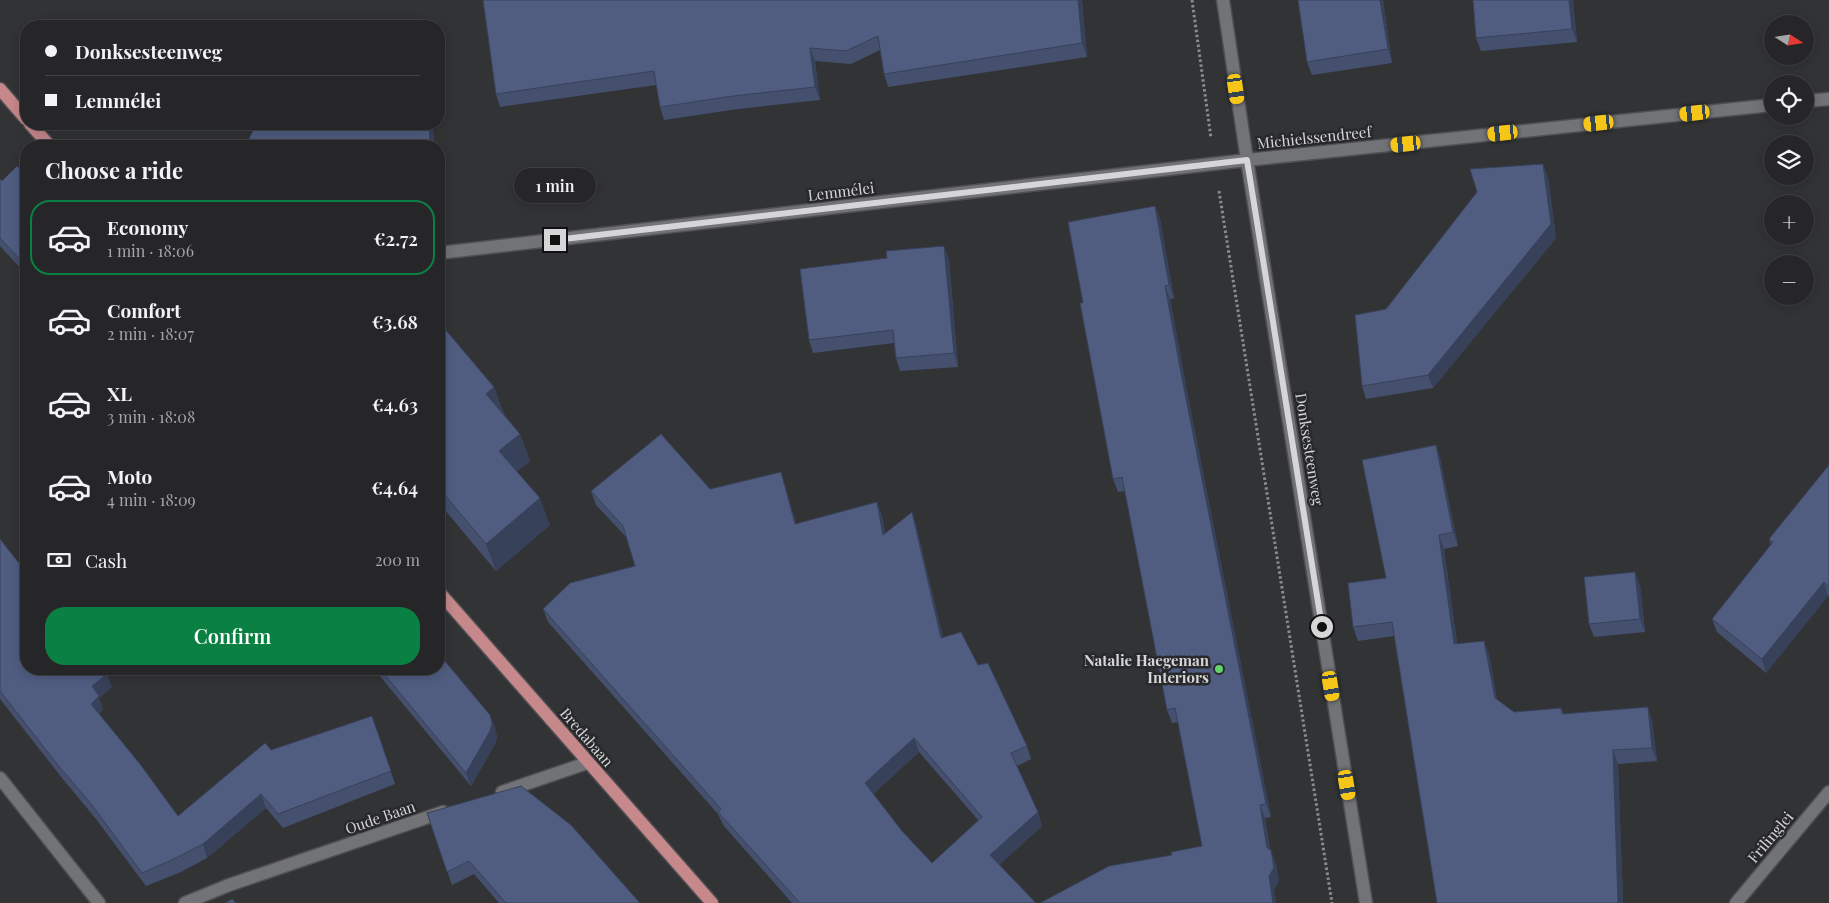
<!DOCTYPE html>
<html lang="en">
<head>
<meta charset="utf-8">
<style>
	body { margin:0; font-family:"Playfair Display",serif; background:#323234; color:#f1f3f6; height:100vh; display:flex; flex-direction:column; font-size:19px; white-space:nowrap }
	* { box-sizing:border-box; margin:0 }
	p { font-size:16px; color:#a4a5a8 }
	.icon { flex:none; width:28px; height:28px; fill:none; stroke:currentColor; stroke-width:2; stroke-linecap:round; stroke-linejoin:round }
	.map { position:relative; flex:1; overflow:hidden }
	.side { position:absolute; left:20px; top:140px; width:425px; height:535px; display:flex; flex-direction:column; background:#262628; border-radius:20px; box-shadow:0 2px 12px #0003,0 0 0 1px #424345 }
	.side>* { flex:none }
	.guide { position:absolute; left:20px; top:20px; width:425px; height:110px; border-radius:20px; box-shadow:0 2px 12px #0003,0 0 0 1px #424345; display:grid; align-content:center; height:110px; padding:0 25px; background:#262628 }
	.needle { width:32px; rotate:102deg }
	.buttons { position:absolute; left:1764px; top:15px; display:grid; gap:10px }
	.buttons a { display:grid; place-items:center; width:50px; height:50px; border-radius:50%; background:#262628; box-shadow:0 2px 12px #0003,0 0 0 1px #424345; font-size:25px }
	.end { position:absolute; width:22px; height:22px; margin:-11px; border:6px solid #d6d6d8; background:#111; box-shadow:0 0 0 2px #111 }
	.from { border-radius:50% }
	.bubble { position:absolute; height:35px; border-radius:18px; background:#262628; box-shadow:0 2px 12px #0003,0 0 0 1px #424345; font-size:16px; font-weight:600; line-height:35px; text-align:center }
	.car { position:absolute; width:15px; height:30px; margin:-15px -8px; border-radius:6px; box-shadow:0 0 4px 1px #0007; background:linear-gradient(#f5c518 24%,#345 0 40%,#f5c518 0 76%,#345 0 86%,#f5c518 0) }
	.guide b { display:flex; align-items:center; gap:18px; height:48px; font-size:19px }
	.guide b+b { border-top:1px solid #424345 }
	.guide i { width:12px; height:12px; background:#f1f3f6 }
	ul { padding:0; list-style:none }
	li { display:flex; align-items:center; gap:15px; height:75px; margin:0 10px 8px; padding:0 15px; border:2px solid transparent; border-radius:20px }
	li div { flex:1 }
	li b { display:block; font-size:19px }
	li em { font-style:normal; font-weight:600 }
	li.active { border-color:#0b8043 }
	li>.icon { width:45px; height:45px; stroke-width:1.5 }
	h2 { padding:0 25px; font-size:22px; line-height:60px }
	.pay { display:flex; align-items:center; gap:12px; height:55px; padding:0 25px; font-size:19px }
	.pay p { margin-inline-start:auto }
	.button { display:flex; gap:10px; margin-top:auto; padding:10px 25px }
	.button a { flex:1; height:58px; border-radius:20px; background:#0b8043; color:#fff; font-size:20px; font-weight:600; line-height:58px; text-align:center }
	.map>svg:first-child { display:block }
</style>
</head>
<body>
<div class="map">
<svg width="1829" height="903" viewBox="0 0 1829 903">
	<rect width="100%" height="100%" fill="#323335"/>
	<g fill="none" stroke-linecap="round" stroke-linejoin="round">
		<defs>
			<path id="street" d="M1805,101L1829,99
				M439,253L1247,160L1772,105
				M0,778L99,903
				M502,792L587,763
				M185,903L229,885L443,812
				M1736,903L1829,792"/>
			<path id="secondary" d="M1223,0L1247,160L1366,903"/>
			<path id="primary" d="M0,89L26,119
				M30,124L50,146
				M439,592L712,903"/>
		</defs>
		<use href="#street" stroke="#4f4f51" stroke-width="15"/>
		<use href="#secondary" stroke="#4f4f51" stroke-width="15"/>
		<use href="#primary" stroke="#4f4f51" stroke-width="15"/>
		<path stroke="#8b8c8e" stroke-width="3" stroke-dasharray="2.5 2.5" stroke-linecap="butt" d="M1192,0L1211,138
			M1219,191L1332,903"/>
		<use href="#street" stroke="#727376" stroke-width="12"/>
		<use href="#secondary" stroke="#727376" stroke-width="12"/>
		<use href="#primary" stroke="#c6888b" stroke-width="12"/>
	</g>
	<path fill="#45506e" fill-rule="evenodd" d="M483,0H1088H1082L1087,57L888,87L884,74L880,50L851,64L815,61L820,100L738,109L664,120L660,107L656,85L500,107L496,94Z
		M1298,0H1383L1392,63L1312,75L1307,62Z
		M1473,0H1573L1577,42L1481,51L1476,38Z
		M256,124H431L433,129L434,146H249L247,143Z
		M26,175V274L0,246V179L2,181Z
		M1548,177L1556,238L1433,388L1366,399L1362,386L1386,309Z
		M1160,219L1174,298L1170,299L1186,386L1271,817L1265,818L1270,850L1276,864L1279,881L1274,889L1172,855L1202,846L1178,722L1172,723L1167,710L1125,491L1118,492L1113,479L1083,303Z
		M949,260L958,367L900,371L896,358L894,343L813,353L809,340Z
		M439,322L494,387L504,414L520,434L530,461L517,471L550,525L496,571L439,503Z
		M1436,445L1440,458L1458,546L1444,549L1457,643L1489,654L1497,700L1514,712L1561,708L1564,714L1652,721L1657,761L1618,764L1623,903H1437L1394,636L1358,641L1353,627L1386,578Z
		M1829,465V596H1828L1766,673L1717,632L1712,619L1771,545L1769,539Z
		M785,485L796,524L877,502L882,516L885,533L916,525L943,638L978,665L1027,746L1031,759L1017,766L1038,812L1042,826L999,865L1036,903H792L723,825L718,814L548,622L543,609L635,566L627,538L596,505L591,491L710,489ZM919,752L979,821L932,863L902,831L873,794Z
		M0,539L112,687L99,698L103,709L99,714L178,816L271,750L377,729L395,784L283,828L266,808L207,858L181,872L146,886L96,819L62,778L0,699Z
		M1640,585L1645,632L1594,637L1589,624Z
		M352,669H357L358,674H357Z
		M374,669H439L490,715L495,728L497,737L495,744L471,786Z
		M427,813L640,903H499L474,874L452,885Z"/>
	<path fill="#38415a" d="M1078,0H1082L1087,57L1082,43Z
		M1380,0H1383L1392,63L1388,49Z
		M1569,0H1573L1577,42L1572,29Z
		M810,48L815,61L820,100L815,87Z
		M429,124H431L433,129L434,146H430Z
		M1543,164L1548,177L1556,238L1433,388L1428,375Z
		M1155,206L1160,219L1174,298L1169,285Z
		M944,246L949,260L958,367L954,353Z
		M1165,286L1170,299L1186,386L1271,817L1266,804L1181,373Z
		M494,387L504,414L486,394Z
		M520,434L530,461L509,478L499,451Z
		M1436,445L1440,458L1458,546L1453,532Z
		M781,472L785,485L799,537L795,524Z
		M540,498L550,525L496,571L486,544Z
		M877,502L882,516L888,548L883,535Z
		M912,512L916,525L946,652L941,638Z
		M1439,535L1444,549L1459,657L1454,644Z
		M1635,572L1640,585L1645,632L1640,619Z
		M1824,582L1828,596L1766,673L1762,659Z
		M1484,641L1489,654L1499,711L1495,698Z
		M107,674L112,687L99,698L103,709L96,717L91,704L92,686Z
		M1648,707L1652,721L1657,761L1652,748Z
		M490,715L495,728L497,737L495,744L471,786L466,773Z
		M914,738L919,752L869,797L865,783Z
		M1613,750L1618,764L1623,903H1618Z
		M261,794L266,808L207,858L203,844Z
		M1260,805L1265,818L1271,861L1267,848Z
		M1038,812L1042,826L995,869L990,855Z
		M1271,850L1276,864L1279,881L1274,889L1276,903H1273L1269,876Z"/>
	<path fill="#505d80" stroke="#38415a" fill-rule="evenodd" d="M483,0H1078L1082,43L884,74L878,36L846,51L810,48L815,87L733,96L660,107L654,71L496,94Z
		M1298,0H1380L1388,49L1307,62Z
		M1473,0H1569L1572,29L1476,38Z
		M256,124H429L430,146H255L247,143Z
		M1543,164L1551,224L1428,375L1362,386L1355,315L1386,309L1477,192L1470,169Z
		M17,166L26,175V266L0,238V179L2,181Z
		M1155,206L1169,285L1165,286L1181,373L1266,804L1260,805L1267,848L1271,850L1274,868L1269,876L1273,903H1040L1109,866L1172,855L1171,852L1202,846L1175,708L1167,710L1122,477L1113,479L1080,303H1083L1068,222Z
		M944,246L954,353L896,358L893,330L809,340L800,269L887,258L886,251Z
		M439,322L494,387L486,394L520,434L499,451L540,498L486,544L439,488Z
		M661,434L710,489L781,472L795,524L877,502L883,535L912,512L941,638L961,632L978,665L988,663L1027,746L1011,753L1038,812L990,855L1036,903H800L718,812L721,809L543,609L570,583L635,566L623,526L591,491ZM914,738L982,817L932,863L902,831L865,783Z
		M1436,445L1453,532L1439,535L1454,644L1484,641L1495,698L1514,712L1561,708L1562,714L1648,707L1652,748L1613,750L1618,903H1437L1392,622L1353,627L1348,583L1386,578L1362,460Z
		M1829,465V587L1824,582L1762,659L1712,619L1773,542L1769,539Z
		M0,539L26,572V669H103L107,674L92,686L99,696L91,704L140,764L178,816L265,743L271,750L372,716L391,771L278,814L261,794L203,844L176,858L142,873L92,805L57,764L0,691Z
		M1635,572L1640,619L1589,624L1584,577Z
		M439,654L490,715L492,724L490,731L466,773L380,669H439Z
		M521,786L571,825L640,903H506L469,861L447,872L427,813Z
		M232,899L236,903H225Z"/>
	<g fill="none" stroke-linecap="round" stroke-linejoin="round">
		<path stroke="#d6d6d8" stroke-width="6" d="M555,240L1247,160L1322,627"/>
	</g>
	<circle fill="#62d469" stroke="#28292b" stroke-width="2" cx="1219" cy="669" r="5"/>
	<g text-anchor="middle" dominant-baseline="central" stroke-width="5" stroke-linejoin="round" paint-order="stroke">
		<g font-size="15" fill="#d6d6d8" stroke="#28292b">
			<text transform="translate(1314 137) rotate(-6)">Michielssendreef</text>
			<text transform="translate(841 191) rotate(-7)">Lemmélei</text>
			<text transform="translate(1310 449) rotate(81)">Donksesteenweg</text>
			<text transform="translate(587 737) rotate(49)">Bredabaan</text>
			<text transform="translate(380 817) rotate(-19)">Oude Baan</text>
			<text transform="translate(1770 837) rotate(-50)">Frilinglei</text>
		</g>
		<g font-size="15" font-weight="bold" fill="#d6d6d8" stroke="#28292b" text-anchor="end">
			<text x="1209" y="660">Natalie Haegeman<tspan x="1209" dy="17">Interiors</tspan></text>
		</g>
	</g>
</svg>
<div class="buttons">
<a><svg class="needle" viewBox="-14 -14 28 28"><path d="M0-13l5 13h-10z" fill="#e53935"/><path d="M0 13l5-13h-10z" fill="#a4a5a8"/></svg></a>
<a><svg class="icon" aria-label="locate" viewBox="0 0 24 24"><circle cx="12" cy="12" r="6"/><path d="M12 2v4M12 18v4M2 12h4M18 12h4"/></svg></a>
<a><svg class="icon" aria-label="layers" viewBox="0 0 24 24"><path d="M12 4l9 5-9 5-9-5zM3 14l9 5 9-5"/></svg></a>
<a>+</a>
<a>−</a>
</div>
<i class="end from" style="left:1322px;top:627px"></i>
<i class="end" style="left:555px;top:240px"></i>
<div class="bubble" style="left:514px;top:168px;width:82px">1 min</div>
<i class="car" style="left:1236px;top:89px;rotate:172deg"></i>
<i class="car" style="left:1695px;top:113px;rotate:264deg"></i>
<i class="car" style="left:1599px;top:123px;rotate:264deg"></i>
<i class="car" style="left:1503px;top:133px;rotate:264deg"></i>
<i class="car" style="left:1406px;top:144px;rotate:264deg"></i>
<i class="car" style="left:1331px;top:686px;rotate:171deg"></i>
<i class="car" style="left:1347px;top:785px;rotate:171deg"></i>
<div class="guide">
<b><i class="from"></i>Donksesteenweg</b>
<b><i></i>Lemmélei</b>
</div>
<section class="side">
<h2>Choose a ride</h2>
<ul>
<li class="active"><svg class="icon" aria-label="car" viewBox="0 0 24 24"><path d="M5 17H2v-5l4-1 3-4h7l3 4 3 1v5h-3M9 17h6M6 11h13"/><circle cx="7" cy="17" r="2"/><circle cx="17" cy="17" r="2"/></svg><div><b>Economy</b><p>1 min · 18:06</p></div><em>€2.72</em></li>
<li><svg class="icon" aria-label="car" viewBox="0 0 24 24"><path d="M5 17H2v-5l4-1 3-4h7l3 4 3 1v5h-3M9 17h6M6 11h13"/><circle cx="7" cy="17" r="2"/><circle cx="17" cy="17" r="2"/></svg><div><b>Comfort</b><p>2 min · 18:07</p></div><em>€3.68</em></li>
<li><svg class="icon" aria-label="car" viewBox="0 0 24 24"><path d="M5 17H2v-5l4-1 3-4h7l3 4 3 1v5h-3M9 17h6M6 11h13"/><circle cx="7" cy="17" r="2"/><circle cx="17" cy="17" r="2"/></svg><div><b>XL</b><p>3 min · 18:08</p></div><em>€4.63</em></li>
<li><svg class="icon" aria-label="car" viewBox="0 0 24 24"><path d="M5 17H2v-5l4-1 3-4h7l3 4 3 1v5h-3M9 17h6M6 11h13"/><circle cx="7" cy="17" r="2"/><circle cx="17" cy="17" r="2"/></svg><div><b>Moto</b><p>4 min · 18:09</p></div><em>€4.64</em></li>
</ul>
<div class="pay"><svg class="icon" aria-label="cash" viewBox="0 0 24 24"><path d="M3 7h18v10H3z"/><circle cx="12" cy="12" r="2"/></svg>Cash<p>200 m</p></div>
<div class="button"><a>Confirm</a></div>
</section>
</div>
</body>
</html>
